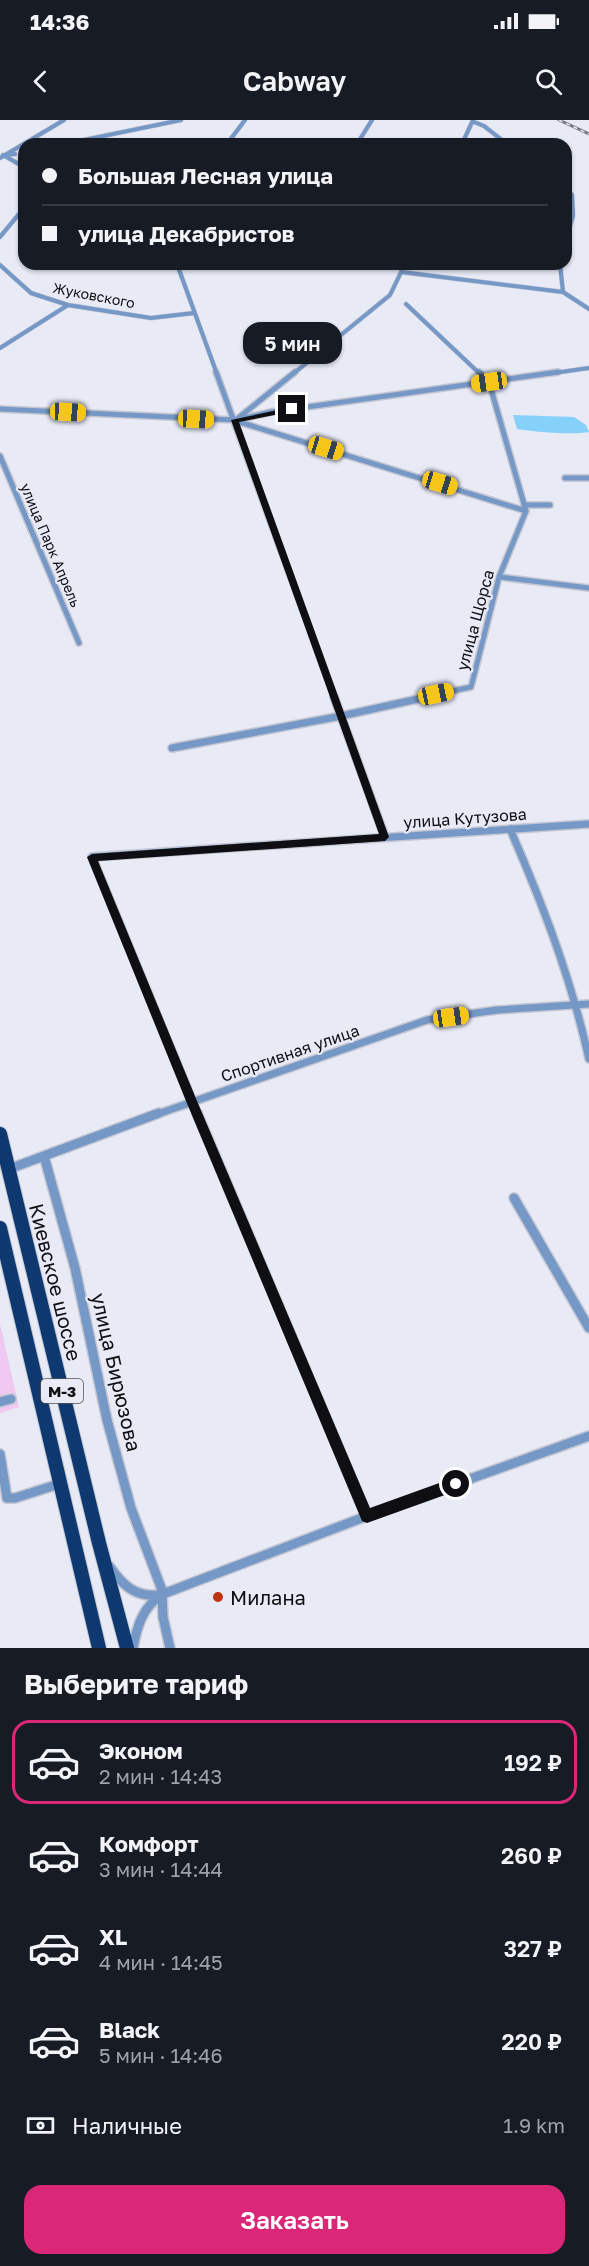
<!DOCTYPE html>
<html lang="ru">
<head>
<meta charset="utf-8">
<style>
	body { margin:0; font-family:"Golos Text",sans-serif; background:#242831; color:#f1f3f6; height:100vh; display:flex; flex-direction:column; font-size:22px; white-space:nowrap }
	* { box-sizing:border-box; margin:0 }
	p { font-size:20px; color:#9ea1a6 }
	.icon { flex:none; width:33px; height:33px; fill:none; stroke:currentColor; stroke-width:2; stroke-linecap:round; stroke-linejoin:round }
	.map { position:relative; height:1528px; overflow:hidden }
	.details { display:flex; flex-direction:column; background:#171b24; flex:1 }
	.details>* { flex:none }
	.top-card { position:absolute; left:18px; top:18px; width:554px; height:132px; border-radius:18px; box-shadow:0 2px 4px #0004; display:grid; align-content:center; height:132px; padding:0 24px; background:#171b24 }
	.end { position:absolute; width:27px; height:27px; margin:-14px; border:8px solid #0f0f13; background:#fff; box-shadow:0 0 0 3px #fff }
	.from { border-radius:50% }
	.bubble { position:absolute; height:42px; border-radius:18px; background:#171b24; box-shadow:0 2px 4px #0004; font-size:20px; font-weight:600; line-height:42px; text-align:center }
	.car { position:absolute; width:18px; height:36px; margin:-18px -9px; border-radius:8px; box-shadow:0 0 4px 2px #0007; background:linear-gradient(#f5c518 24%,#345 0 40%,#f5c518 0 76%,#345 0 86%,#f5c518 0) }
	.top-card b { display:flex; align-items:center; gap:21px; height:57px; font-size:22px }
	.top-card b+b { border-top:2px solid #363941 }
	.top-card i { width:15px; height:15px; background:#f1f3f6 }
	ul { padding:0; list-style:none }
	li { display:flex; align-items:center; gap:18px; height:84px; margin:0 12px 9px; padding:0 12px; border:3px solid transparent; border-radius:18px }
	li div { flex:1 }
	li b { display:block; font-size:22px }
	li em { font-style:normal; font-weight:600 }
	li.active { border-color:#db2777 }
	li>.icon { width:54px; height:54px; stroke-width:1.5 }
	h2 { padding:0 24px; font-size:27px; line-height:72px }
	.pay { display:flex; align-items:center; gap:15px; height:66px; padding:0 24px; font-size:22px }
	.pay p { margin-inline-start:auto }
	.cta { display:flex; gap:12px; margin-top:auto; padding:12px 24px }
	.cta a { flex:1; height:69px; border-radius:18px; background:#db2777; color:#fff; font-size:24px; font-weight:600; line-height:69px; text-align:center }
	.status { display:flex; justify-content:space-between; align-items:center; height:42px; padding:0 30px; background:#171b24; direction:ltr }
	.status svg { height:16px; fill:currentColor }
	header { display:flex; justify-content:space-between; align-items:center; height:78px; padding:0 24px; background:#171b24; font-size:27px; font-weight:600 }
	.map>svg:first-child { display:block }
</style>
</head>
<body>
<div class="status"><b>14:36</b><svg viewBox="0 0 49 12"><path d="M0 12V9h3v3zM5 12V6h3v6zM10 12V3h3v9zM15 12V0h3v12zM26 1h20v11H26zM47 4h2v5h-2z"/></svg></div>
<header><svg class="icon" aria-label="back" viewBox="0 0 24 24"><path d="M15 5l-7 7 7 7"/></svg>Cabway<svg class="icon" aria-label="search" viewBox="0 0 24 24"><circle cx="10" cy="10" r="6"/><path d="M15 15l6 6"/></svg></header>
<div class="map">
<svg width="589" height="1528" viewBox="0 0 589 1528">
	<rect width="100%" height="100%" fill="#e8eaf6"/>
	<path fill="#efc7f0" d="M0,1204L19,1287L0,1293Z"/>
	<path fill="#86d1fa" d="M513,295L574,297L586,305L589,312C573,315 535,312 517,309Z"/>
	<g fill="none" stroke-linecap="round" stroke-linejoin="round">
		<defs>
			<path id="minor-far3" d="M474,2L484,6L507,24
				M79,21L181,0
				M227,24L245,0
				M357,24L372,0
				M462,24L473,0
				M15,34L3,35L24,47
				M0,38L64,0
				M566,69L572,75L573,96L566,119
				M0,117L24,88
				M177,144L217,254
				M560,144L563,172L589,189
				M0,145L31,173L68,185L151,198L194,193
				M401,152L563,172
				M406,184L480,254
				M0,228L68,185
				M293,254L390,175L405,144
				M547,254L589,248"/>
			<path id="minor-far2" d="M216,252L335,578
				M479,252L489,262L526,391
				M0,289L235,300L271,292L558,252
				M237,299L295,252
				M236,301L526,391
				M0,336L79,523
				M565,358H589
				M524,385H550
				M499,457L589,468
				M420,578L471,567L499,457L526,391"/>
			<path id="minor-far1" d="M334,577L385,717
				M172,628L341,596L427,577
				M510,709C543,785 571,858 589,939
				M155,995L427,900L497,890L589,884
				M198,995L92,737L589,704"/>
			<path id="minor" d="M197,993L367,1396
				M44,1036L75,1148L107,1300L131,1388L162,1470L163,1497L170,1528
				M9,1049L159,993
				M514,1078L589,1208
				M0,1282L11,1279
				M0,1334L7,1378H15L59,1364
				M109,1446C122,1464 134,1477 157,1475
				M133,1528C137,1506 143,1486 163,1474L367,1396L589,1316"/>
			<path id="highway" d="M0,1014L99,1423L127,1528
				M0,1108L99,1528"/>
		</defs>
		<use href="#minor-far3" stroke="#c5c7d2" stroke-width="5"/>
		<use href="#minor-far2" stroke="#c5c7d2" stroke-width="8"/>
		<use href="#minor-far1" stroke="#c5c7d2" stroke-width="10"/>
		<use href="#minor" stroke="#c5c7d2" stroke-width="12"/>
		<use href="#highway" stroke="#c5c7d2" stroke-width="16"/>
		<use href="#minor-far3" stroke="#7698c7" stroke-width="4"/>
		<use href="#minor-far2" stroke="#7698c7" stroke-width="5"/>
		<use href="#minor-far1" stroke="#7698c7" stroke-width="7"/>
		<use href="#minor" stroke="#7698c7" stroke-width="9"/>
		<use href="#highway" stroke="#0d3970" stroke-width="14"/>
		<defs>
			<path id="rail" d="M559,0L589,14"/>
		</defs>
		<use href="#rail" stroke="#787981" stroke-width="3"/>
		<use href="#rail" stroke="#e8eaf6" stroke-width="1.5" stroke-dasharray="4" stroke-linecap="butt"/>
	</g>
	<path fill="#0f0f13" d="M292,287L295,291L239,302L389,717L385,721L98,741L197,981L370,1388L456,1357L460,1359L462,1364L460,1369L456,1371L367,1403L362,1401L186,981L87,737L92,734L379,714L231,300Z"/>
	<circle fill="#be3412" stroke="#e8eaf6" stroke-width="2" cx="218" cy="1477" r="6"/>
	<g text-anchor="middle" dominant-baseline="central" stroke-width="4.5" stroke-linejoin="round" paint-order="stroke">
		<g font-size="14" fill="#0f0f13" stroke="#e8eaf6">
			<text transform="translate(94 175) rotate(11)">Жуковского</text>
			<text transform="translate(51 425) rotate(67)">улица Парк Апрель</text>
		</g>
		<rect fill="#e8eaf6" stroke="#505157" stroke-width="1.5" x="41" y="1259" width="42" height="24" rx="4.5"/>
		<g font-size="15" font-weight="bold" fill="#0f0f13">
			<text x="62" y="1271">М-3</text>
		</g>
		<g font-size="16" fill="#0f0f13" stroke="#e8eaf6">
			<text transform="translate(475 500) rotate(-75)">улица Щорса</text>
			<text transform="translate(465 698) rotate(-4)">улица Кутузова</text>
			<text transform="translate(290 933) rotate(-19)">Спортивная улица</text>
		</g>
		<g font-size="20" fill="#0f0f13" stroke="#e8eaf6">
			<text transform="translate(56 1162) rotate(76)">Киевское шоссе</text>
			<text transform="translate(117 1252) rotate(77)">улица Бирюзова</text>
		</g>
		<g font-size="20" fill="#0f0f13" stroke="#e8eaf6" text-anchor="start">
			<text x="230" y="1477">Милана</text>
		</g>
	</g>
</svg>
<i class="end from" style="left:456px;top:1364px"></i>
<i class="end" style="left:292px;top:289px"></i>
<div class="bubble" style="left:243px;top:202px;width:99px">5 мин</div>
<i class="car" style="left:489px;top:262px;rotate:262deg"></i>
<i class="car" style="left:68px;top:292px;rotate:93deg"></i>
<i class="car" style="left:196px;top:299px;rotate:93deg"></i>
<i class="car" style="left:326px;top:328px;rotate:107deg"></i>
<i class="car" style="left:440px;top:363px;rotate:107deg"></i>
<i class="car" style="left:436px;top:574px;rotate:78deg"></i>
<i class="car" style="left:451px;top:897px;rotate:82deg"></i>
<div class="top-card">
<b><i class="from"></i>Большая Лесная улица</b>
<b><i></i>улица Декабристов</b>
</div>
</div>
<section class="details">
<h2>Выберите тариф</h2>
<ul>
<li class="active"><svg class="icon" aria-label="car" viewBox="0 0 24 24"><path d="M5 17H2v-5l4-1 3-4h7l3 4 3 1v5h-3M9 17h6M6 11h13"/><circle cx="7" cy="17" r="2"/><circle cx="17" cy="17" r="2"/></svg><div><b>Эконом</b><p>2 мин · 14:43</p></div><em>192 ₽</em></li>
<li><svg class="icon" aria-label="car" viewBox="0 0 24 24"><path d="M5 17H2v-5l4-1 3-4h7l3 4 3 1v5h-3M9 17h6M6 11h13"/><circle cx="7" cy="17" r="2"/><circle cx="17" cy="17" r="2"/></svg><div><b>Комфорт</b><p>3 мин · 14:44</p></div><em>260 ₽</em></li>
<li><svg class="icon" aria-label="car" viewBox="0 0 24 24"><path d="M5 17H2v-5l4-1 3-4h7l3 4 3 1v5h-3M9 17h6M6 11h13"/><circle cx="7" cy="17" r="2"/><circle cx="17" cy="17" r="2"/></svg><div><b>XL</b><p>4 мин · 14:45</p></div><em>327 ₽</em></li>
<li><svg class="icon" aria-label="car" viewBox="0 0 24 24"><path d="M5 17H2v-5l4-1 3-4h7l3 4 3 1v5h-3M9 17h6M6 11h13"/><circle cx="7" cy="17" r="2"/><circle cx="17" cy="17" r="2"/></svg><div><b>Black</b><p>5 мин · 14:46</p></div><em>220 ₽</em></li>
</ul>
<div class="pay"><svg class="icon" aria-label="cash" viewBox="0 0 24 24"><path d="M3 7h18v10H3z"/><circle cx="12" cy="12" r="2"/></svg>Наличные<p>1.9 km</p></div>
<div class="cta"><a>Заказать</a></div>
</section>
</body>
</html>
